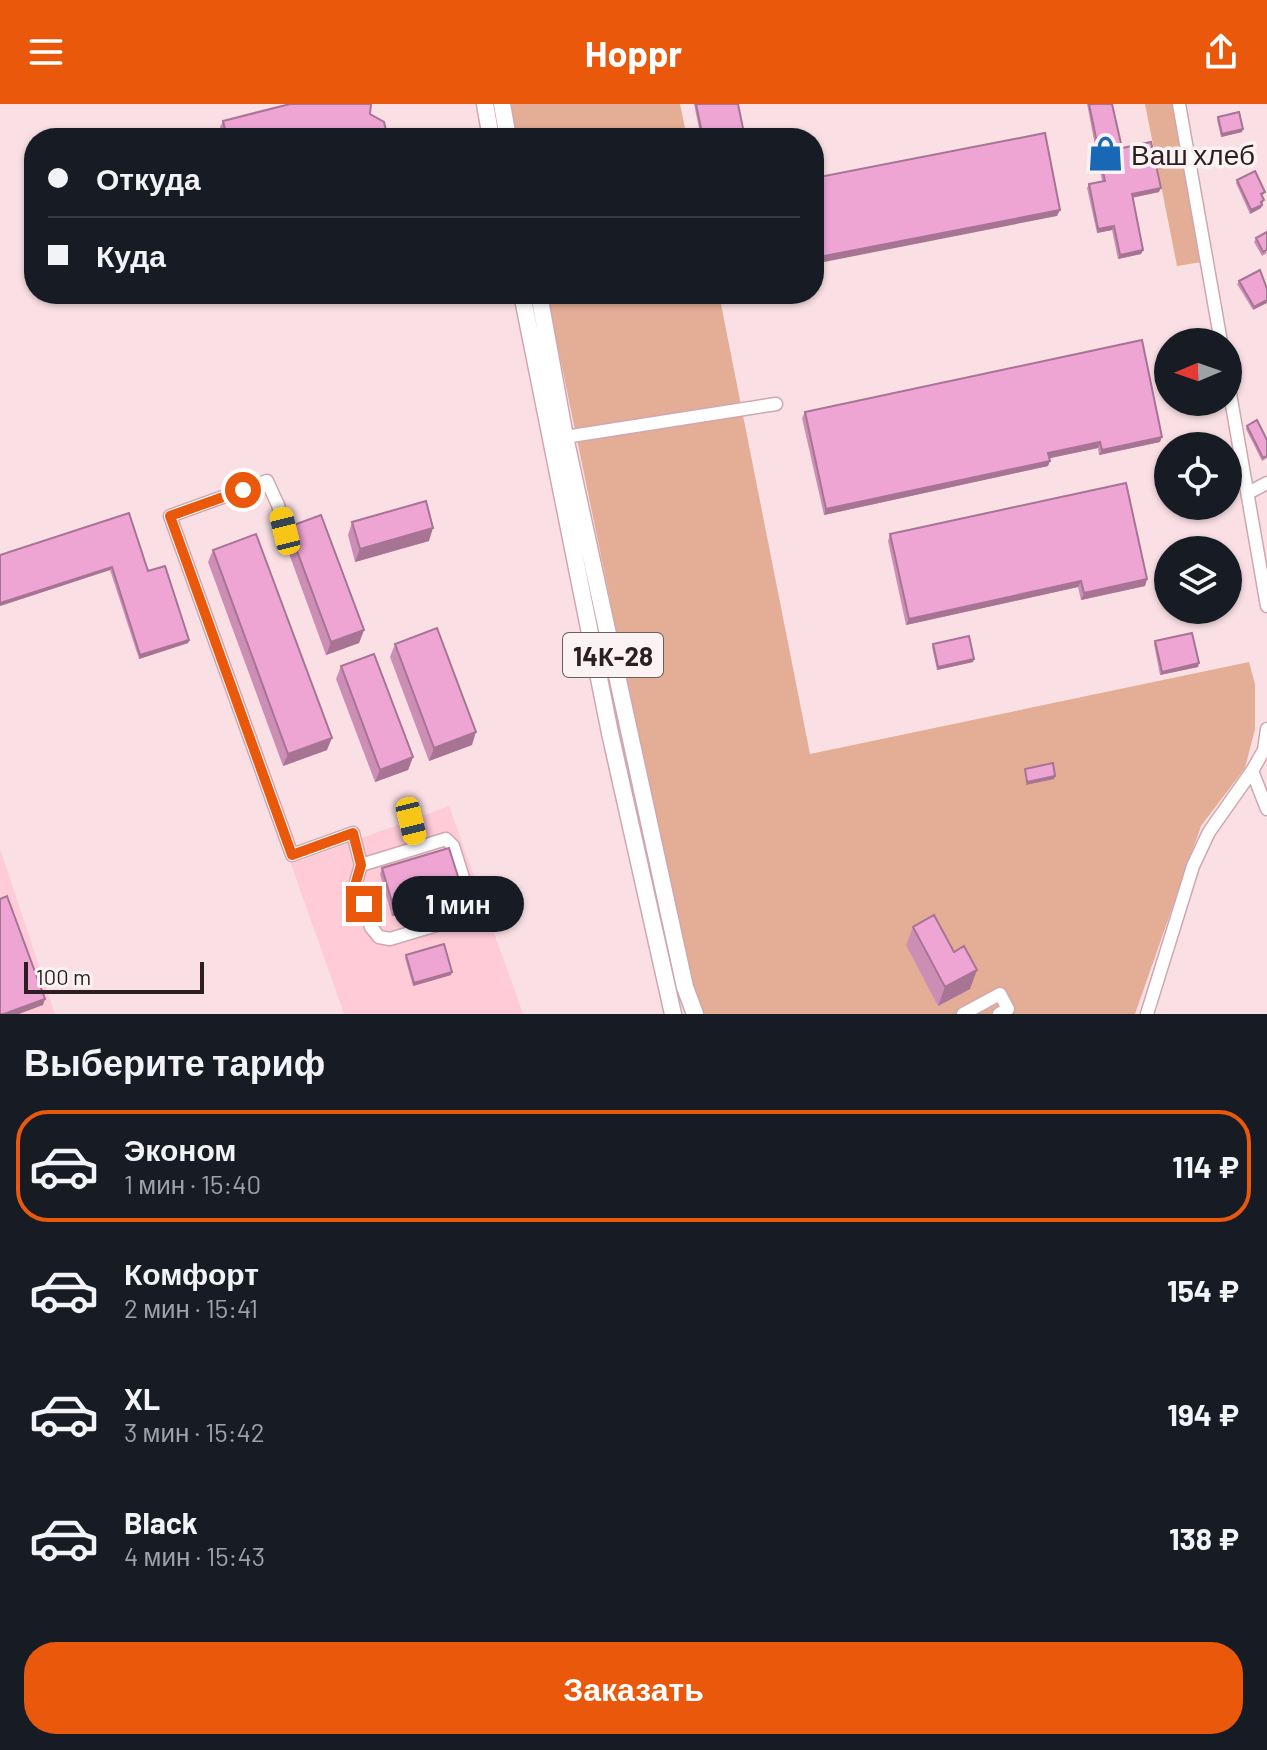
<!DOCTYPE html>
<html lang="ru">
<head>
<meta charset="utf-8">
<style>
	body { margin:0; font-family:Barlow,sans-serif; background:#20242c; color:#f1f3f6; height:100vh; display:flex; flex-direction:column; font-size:30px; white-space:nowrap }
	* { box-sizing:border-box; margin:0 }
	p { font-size:26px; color:#9ea1a6 }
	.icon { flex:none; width:44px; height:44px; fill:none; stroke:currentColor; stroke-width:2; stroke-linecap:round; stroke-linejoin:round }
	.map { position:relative; height:910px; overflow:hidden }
	.drawer { display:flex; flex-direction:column; background:#171b24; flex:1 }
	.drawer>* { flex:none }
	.top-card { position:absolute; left:24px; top:24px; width:800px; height:176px; border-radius:32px; box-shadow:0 2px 6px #0004; display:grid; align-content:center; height:176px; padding:0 24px; background:#171b24 }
	.needle { width:52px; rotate:268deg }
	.buttons { position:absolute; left:1154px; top:224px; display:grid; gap:16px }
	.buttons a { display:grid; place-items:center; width:88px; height:88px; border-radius:50%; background:#171b24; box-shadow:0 2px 6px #0004; font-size:40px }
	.scale { position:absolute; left:24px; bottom:20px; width:180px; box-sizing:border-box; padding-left:8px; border:4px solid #2d1e21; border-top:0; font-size:22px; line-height:28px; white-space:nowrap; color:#2d1e21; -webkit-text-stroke:6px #fbf2f4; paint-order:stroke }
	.end { position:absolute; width:36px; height:36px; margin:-18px; border:10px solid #ea580c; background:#fff; box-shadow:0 0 0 4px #fff }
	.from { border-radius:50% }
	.bubble { position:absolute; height:56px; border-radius:28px; background:#171b24; box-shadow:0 2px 6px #0004; font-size:26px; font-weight:700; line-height:56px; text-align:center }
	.car { position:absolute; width:24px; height:48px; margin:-24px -12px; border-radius:10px; box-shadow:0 0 6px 2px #0007; background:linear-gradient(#f5c518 24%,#345 0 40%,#f5c518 0 76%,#345 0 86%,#f5c518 0) }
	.top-card b { display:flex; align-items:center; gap:28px; height:76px; font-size:30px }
	.top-card b+b { border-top:2px solid #363941 }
	.top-card i { width:20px; height:20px; background:#f1f3f6 }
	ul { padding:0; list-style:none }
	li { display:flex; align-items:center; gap:24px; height:112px; margin:0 16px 12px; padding:0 8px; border:4px solid transparent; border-radius:32px }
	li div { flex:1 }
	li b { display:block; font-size:30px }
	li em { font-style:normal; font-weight:700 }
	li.selected { border-color:#ea580c }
	li>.icon { width:72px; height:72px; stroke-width:1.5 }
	h2 { padding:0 24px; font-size:36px; line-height:96px }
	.button { display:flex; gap:16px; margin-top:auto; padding:16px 24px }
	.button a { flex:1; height:92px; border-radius:32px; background:#ea580c; color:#fff; font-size:32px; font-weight:700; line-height:92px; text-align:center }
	header { display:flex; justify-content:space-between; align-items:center; height:104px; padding:0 24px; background:#ea580c; color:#fff; font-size:36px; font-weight:700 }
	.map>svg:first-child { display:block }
</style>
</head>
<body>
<header><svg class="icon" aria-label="menu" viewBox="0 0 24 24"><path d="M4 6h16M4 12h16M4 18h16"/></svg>Hoppr<svg class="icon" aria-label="share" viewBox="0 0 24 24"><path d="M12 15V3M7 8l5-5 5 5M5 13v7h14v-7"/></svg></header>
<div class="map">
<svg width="1267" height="910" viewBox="0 0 1267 910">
	<rect width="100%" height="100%" fill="#fae0e5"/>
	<path fill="#fecbd7" d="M449,702L523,910H344L291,760Z
		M0,745L55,910H0Z"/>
	<path fill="#e3ae95" d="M510,0H680L687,34H516Z
		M1145,0H1174L1202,158L1177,162Z
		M547,190H719L810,650L1249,558L1255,580V625L1245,664L1201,722L1135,910H702L687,869Z"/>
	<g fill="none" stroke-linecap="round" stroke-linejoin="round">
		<defs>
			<path id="minor" d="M1179,0L1221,238
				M1228,278L1267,502
				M565,333L776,300
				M1248,389L1267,379
				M285,427L278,401L267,377L170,412L292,751L353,729L361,761L356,778L371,823L379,833L390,835L463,813L469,806L470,796L453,742L446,735L361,761
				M1267,625L1264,646L1252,667L1267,705
				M406,706L417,743
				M963,910L1000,890L1008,905L999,910
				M1147,910L1193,762L1209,728L1252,667"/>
			<path id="major" d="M485,0L491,34
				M502,0L508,34
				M522,190L610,629L673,910
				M539,190L565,333L685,883L695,910"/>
		</defs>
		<use href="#minor" stroke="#d0a7b0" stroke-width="15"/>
		<use href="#major" stroke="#d0a7b0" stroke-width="19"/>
		<use href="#minor" stroke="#fff" stroke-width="12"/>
		<use href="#major" stroke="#fff" stroke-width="16"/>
	</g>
	<path fill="#cd8eb6" d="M694,0H738L745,34H701Z
		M1087,0H1112L1122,44L1159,88L1132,94L1143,146L1141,150L1118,155L1112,126L1097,129L1087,84L1089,80L1102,77Z
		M370,10L387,30L385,34H223L220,23L223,17Z
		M1218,13L1242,28L1221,33L1217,16Z
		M1237,76L1265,88L1262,92L1263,100L1261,104L1250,110L1236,79Z
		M1256,134L1267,149L1262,152L1254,138Z
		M1239,177L1267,185L1253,206L1237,180Z
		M805,308L1160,338L1099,351L1098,344L1049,354L1048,362L824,411L802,314Z
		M1247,322L1267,336V354L1262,357L1246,325Z
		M352,418L429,437L355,458L348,431Z
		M288,423L364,526L359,539L326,551L284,436Z
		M890,430L1147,475L1145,482L1081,496L1078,483L906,521L888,437Z
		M213,446L327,646L283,662L208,458Z
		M0,451L148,467L189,536L188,539L139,555L110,466L0,502Z
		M1155,537L1198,563L1160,571L1154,540Z
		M395,540L472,641L429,657L390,553Z
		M933,540L973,558L937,566L932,543Z
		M341,562L413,653L408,666L375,678L336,575Z
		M382,764L459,792L392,812L380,770Z
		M913,823L970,885L938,902L906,841Z
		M406,851L451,871L413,882L405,854Z"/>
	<path fill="#a77494" d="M1243,25L1242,28L1221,33L1222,30Z
		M1161,84L1159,88L1130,94L1132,90Z
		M1262,101L1261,104L1250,110L1251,106Z
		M1060,106L1057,112L814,160V154Z
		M1114,122L1112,126L1097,129L1098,125Z
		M1143,146L1141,150L1118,155L1120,151Z
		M1267,196V199L1253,206L1254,203Z
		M1162,333L1160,338L1099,351L1102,346Z
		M1100,338L1098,344L1046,355L1048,349Z
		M1050,357L1048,362L824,411L826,405Z
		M433,424L429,437L355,458L360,445Z
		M112,463L110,466L0,502V499Z
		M1147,475L1145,482L1081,496L1084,489Z
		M1081,477L1078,483L906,521L909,515Z
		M364,526L359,539L326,551L331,538Z
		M189,536L188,539L139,555L140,551Z
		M974,555L973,558L937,566L938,563Z
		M1199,559L1198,563L1160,571L1162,568Z
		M476,628L472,641L429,657L434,644Z
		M332,634L327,646L283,662L288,650Z
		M413,653L408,666L375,678L380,666Z
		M1055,672L1054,675L1026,681L1027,678Z
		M462,785L459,792L392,812L394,805Z
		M977,866L970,885L938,902L945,883Z
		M452,868L451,871L413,882L414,879Z
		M45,895L43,901L19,910H4Z"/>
	<path fill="#eea5d4" stroke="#a77494" stroke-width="2" d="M290,0H371L370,10L384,18L387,30L384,34H227L223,17Z
		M696,0H738L745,34H703Z
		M1089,0H1112L1122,44L1151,38L1161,84L1132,90L1143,146L1120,151L1114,122L1098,125L1089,80L1105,77Z
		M1239,8L1243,25L1222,30L1218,13Z
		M1045,29L1060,106L814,154V74Z
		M1255,67L1265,88L1261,90L1264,96L1261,98L1262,101L1251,106L1237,76Z
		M1267,128V146L1263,148L1256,134Z
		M1260,166L1267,185V196L1254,203L1239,177Z
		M1142,236L1162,333L1102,346L1100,338L1048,349L1050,357L826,405L805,308Z
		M1257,316L1267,336V352L1263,354L1247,322Z
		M1126,379L1147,475L1084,489L1081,477L909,515L890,430Z
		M426,397L433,424L360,445L352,418Z
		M129,409L148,467L165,462L189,536L140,551L112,463L0,499V451Z
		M321,411L364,526L331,538L288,423Z
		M256,430L332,634L288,650L213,446Z
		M437,524L476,628L434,644L395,540Z
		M1192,529L1199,559L1162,568L1155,537Z
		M969,532L974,555L938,563L933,540Z
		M374,550L413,653L380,666L341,562Z
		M1053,659L1055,672L1027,678L1025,665Z
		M449,744L462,785L394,805L382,764Z
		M7,792L45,895L4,910H0V795Z
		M934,811L954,848L964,842L977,866L945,883L913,823Z
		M444,840L452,868L414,879L406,851Z"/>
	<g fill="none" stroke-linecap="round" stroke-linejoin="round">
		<path stroke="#ea580c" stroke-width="10" d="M243,386L170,412L292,751L353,729L361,761L356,778L364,800"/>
	</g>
	<defs>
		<symbol id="shop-bare" viewBox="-9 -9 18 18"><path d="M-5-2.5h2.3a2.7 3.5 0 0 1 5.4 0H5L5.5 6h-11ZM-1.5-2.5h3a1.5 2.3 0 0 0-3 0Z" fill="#1868b6" stroke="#fbf2f4" stroke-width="2.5" paint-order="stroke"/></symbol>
	</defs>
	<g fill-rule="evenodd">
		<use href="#shop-bare" x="1080" y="24" width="51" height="51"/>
	</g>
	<g text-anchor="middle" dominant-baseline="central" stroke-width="7" stroke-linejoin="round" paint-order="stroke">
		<rect fill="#fbf2f4" stroke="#6b5e60" stroke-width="2" x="563" y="529" width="100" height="44" rx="6"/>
		<g font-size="26" font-weight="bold" fill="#2d1e21">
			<text x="613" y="551">14К-28</text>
		</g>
		<g font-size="28" fill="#2d1e21" stroke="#fbf2f4" text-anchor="start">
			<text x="1131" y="50">Ваш хлеб</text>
		</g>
	</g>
</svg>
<div class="buttons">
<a><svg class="needle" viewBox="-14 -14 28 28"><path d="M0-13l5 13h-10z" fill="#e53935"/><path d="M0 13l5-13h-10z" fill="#9ea1a6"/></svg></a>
<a><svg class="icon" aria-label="locate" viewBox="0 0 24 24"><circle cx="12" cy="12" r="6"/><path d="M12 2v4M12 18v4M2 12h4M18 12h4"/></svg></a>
<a><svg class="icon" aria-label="layers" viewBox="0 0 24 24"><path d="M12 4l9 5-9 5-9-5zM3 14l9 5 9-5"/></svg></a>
</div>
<div class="scale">100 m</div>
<i class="end from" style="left:243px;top:386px"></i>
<i class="end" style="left:364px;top:800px"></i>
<div class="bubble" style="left:392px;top:772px;width:132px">1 мин</div>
<i class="car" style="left:285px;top:427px;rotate:346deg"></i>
<i class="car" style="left:411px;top:717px;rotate:166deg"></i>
<div class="top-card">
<b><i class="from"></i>Откуда</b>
<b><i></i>Куда</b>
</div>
</div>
<section class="drawer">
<h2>Выберите тариф</h2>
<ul>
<li class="selected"><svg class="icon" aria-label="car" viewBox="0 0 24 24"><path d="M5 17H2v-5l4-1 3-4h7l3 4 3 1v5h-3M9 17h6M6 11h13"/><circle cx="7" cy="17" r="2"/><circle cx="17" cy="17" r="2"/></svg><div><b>Эконом</b><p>1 мин · 15:40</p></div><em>114 ₽</em></li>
<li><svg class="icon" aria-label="car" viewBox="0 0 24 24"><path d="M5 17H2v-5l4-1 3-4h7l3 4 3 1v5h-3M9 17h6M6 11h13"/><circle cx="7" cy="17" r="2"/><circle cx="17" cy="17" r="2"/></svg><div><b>Комфорт</b><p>2 мин · 15:41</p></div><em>154 ₽</em></li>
<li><svg class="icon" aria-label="car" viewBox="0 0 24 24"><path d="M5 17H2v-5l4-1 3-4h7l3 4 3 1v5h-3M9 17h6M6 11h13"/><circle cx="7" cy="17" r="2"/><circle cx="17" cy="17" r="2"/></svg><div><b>XL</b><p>3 мин · 15:42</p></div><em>194 ₽</em></li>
<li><svg class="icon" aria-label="car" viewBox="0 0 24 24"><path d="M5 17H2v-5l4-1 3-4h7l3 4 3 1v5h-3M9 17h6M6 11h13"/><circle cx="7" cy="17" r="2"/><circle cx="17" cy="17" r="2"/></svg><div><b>Black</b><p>4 мин · 15:43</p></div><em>138 ₽</em></li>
</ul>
<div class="button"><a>Заказать</a></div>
</section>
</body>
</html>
